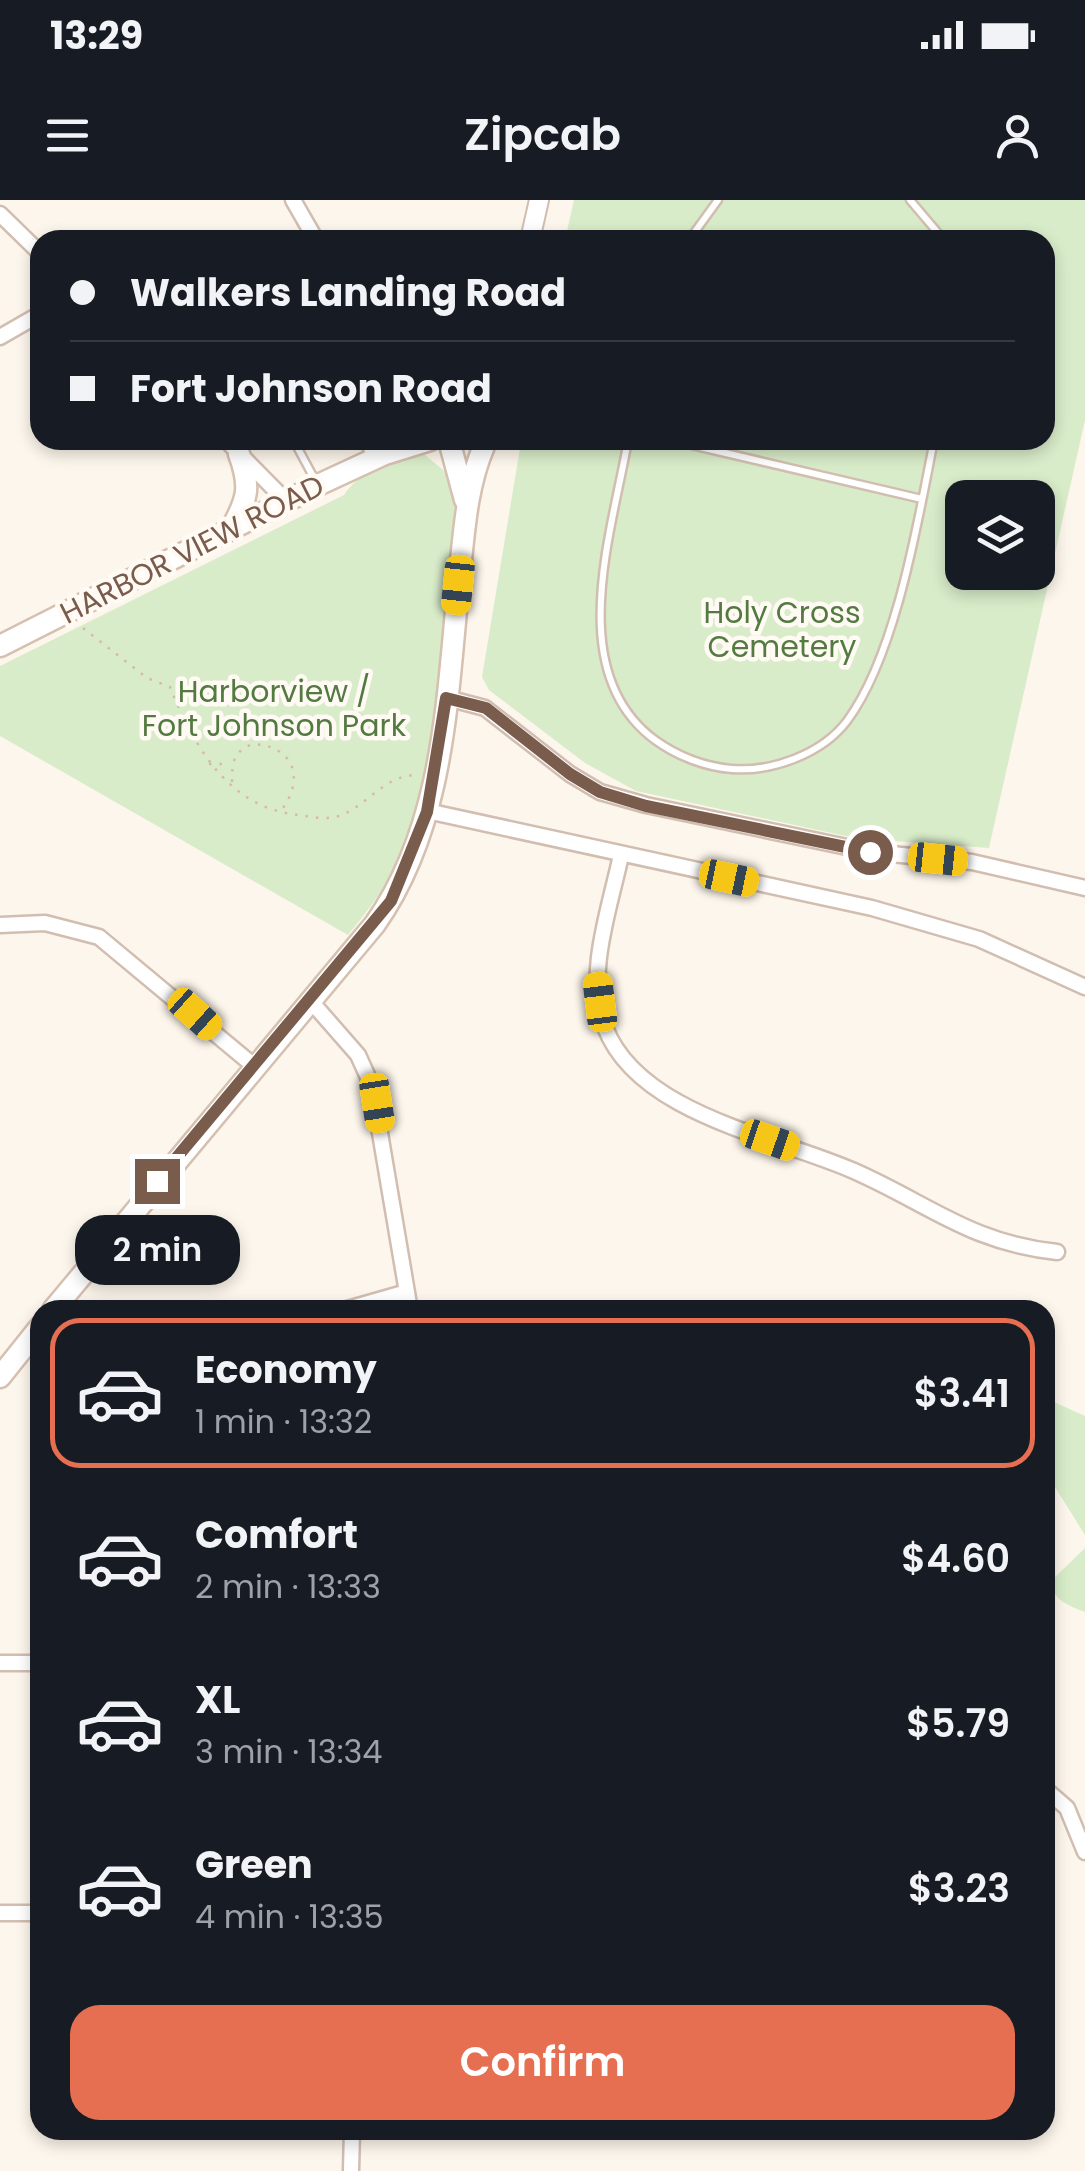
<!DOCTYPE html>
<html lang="en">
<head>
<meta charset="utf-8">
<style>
	body { margin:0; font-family:Poppins,sans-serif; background:#242831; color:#f1f3f6; height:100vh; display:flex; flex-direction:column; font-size:38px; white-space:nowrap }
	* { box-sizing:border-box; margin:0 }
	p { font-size:32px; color:#9ea1a6 }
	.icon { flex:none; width:55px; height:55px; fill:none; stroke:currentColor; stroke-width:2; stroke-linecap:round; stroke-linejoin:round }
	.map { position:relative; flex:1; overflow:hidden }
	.panel { position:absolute; left:30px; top:1100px; width:1025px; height:840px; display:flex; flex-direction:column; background:#171b24; border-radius:30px; box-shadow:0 5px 15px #0003 }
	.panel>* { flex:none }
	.banner { position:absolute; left:30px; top:30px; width:1025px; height:220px; border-radius:30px; box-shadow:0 5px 15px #0003; display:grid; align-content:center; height:220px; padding:0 40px; background:#171b24 }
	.controls { position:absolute; left:945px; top:280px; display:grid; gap:20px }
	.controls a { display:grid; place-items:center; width:110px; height:110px; border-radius:20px; background:#171b24; box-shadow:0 5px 15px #0003; font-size:50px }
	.end { position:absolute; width:45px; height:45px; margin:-22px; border:12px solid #7a5c4d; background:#fff; box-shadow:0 0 0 5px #fff }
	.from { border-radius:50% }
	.bubble { position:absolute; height:70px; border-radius:30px; background:#171b24; box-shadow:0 5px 15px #0003; font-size:32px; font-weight:600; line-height:70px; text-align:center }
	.car { position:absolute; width:30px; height:60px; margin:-30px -15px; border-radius:12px; box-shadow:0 0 8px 2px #0007; background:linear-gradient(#f5c518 24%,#345 0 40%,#f5c518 0 76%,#345 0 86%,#f5c518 0) }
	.banner b { display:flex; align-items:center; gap:35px; height:95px; font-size:38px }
	.banner b+b { border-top:2px solid #363941 }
	.banner i { width:25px; height:25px; background:#f1f3f6 }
	ul { padding:18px 0 0; list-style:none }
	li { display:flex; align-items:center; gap:30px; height:150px; margin:0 20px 15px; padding:0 20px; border:5px solid transparent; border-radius:30px }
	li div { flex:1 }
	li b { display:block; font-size:38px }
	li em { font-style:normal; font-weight:600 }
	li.current { border-color:#e76f51 }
	li>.icon { width:90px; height:90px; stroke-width:1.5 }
	.button { display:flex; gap:20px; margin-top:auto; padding:20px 40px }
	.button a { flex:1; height:115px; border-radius:30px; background:#e76f51; color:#fff; font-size:40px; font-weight:600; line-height:115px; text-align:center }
	.status { display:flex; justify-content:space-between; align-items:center; height:70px; padding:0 50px; background:#171b24; direction:ltr }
	.status svg { height:28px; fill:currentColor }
	header { display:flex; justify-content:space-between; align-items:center; height:130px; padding:0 40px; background:#171b24; font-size:45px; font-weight:600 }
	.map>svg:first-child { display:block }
</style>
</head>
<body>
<div class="status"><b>13:29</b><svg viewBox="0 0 49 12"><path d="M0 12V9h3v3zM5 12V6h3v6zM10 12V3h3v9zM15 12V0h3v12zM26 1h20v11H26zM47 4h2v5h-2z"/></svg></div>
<header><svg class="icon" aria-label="menu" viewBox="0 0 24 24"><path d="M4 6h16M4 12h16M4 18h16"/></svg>Zipcab<svg class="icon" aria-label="person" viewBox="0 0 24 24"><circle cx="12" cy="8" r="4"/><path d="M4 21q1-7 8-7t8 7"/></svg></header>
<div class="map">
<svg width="1085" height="1971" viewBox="0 0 1085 1971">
	<rect width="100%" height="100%" fill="#fdf6ec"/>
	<path fill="#d8ecc9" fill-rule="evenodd" d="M574,0H1085V220L989,648L855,638L636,591L585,563L489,490L482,477L520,248H543L544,240H1045V40H565ZM962,298H1038V372H962Z
		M425,255L448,274L456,305C453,402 438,563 402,652C390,683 369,709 348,735L0,536V466L344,295C356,274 400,252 425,255Z
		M1045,1198L1085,1216V1335L1045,1271Z
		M1085,1348V1412C1069,1406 1052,1400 1051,1381Z"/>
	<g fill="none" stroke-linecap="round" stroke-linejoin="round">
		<defs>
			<path id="service" d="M910,0L944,40
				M689,40L718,0
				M362,240L372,258
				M628,240C612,333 563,472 655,540C677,556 705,567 732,569C772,572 822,554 847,521C896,455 918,321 934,240
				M670,240L922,299
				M294,241L315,280"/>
			<path id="minor" d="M293,0L316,40
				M0,14L40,53
				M0,137L40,114
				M226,240L286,301
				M447,498L485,508L570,574L600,592L646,605L871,652L972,662L1085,688
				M427,611L872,708L979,739L1085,787
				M621,655C610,708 585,774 605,827C638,915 778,937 854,971C929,1004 971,1043 1057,1052
				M0,725L45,723L99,737L254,866
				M309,799L358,855L372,886L410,1110
				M344,1110L407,1092
				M0,1463H40
				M1045,1589L1067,1608L1085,1652
				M0,1713H40
				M351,1971L352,1930"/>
			<path id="tertiary" d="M530,40L539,0"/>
			<path id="secondary" d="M450,244L465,300
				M231,329C248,299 251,286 239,254
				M0,446L318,285L385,254L430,240
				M53,1110L375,724C445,625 447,496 459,380C464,334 466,288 484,246
				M0,1177L40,1127"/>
		</defs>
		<use href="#service" stroke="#d1beb0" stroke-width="11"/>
		<use href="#minor" stroke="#d1beb0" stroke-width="19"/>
		<use href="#tertiary" stroke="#d1beb0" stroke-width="22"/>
		<use href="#secondary" stroke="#d6c0b0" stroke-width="25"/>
		<path stroke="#d9b8a5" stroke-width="2.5" stroke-dasharray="2.5 8" stroke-linecap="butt" d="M83,428L147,478L170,487C194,545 227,608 299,615C313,617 330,621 344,614C370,602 387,574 418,575
			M209,564H230
			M232,582C232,563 233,551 253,544C296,546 305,581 280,612"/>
		<use href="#service" stroke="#fff" stroke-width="6"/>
		<use href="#minor" stroke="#fff" stroke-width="14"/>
		<use href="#tertiary" stroke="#fff" stroke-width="18"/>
		<use href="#secondary" stroke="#fff" stroke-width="20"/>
	</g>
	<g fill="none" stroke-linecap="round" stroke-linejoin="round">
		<path stroke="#7a5c4d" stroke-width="12" d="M157,981L391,701L427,612L446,498L486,508L570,574L600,592L646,606L870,652"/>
	</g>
	<g text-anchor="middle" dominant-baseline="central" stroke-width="9" stroke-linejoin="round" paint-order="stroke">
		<g font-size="30" fill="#7a5c4d" stroke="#fffaf3">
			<text transform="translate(192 349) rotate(-27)">HARBOR VIEW ROAD</text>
		</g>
		<g font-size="30" fill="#537a41" stroke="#fffaf3">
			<text x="782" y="412">Holy Cross<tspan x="782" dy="34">Cemetery</tspan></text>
			<text x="274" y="491">Harborview /<tspan x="274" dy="34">Fort Johnson Park</tspan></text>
		</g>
	</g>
</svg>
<div class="controls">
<a><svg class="icon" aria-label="layers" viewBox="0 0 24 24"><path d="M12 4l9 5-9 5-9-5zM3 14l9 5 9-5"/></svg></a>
</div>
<i class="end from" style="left:870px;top:652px"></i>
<i class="end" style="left:157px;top:981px"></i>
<div class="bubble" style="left:75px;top:1015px;width:165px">2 min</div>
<i class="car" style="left:458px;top:385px;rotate:186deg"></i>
<i class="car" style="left:938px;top:659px;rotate:96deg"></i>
<i class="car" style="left:729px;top:678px;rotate:102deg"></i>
<i class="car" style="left:600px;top:802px;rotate:353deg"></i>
<i class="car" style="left:195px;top:814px;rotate:132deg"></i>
<i class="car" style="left:377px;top:903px;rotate:171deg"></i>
<i class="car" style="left:770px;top:940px;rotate:109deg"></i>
<div class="banner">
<b><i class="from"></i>Walkers Landing Road</b>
<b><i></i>Fort Johnson Road</b>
</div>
<section class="panel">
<ul>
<li class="current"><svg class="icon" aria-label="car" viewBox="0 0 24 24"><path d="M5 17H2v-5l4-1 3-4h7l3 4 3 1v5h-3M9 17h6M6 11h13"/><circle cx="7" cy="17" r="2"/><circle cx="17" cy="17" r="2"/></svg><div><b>Economy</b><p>1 min · 13:32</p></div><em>$3.41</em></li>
<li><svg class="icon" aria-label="car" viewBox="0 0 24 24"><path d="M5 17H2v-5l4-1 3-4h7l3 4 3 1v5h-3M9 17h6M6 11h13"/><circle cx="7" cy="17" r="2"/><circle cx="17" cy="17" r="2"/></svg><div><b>Comfort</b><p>2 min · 13:33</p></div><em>$4.60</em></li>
<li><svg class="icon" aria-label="car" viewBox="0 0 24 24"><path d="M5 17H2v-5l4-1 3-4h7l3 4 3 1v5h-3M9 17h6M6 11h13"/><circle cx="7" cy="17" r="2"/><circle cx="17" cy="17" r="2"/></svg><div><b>XL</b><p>3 min · 13:34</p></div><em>$5.79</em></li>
<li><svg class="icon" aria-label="car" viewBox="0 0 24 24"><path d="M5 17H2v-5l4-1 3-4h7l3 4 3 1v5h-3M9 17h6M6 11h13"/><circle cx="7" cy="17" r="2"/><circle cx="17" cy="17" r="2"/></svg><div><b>Green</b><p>4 min · 13:35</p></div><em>$3.23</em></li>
</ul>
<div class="button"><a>Confirm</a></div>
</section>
</div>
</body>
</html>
